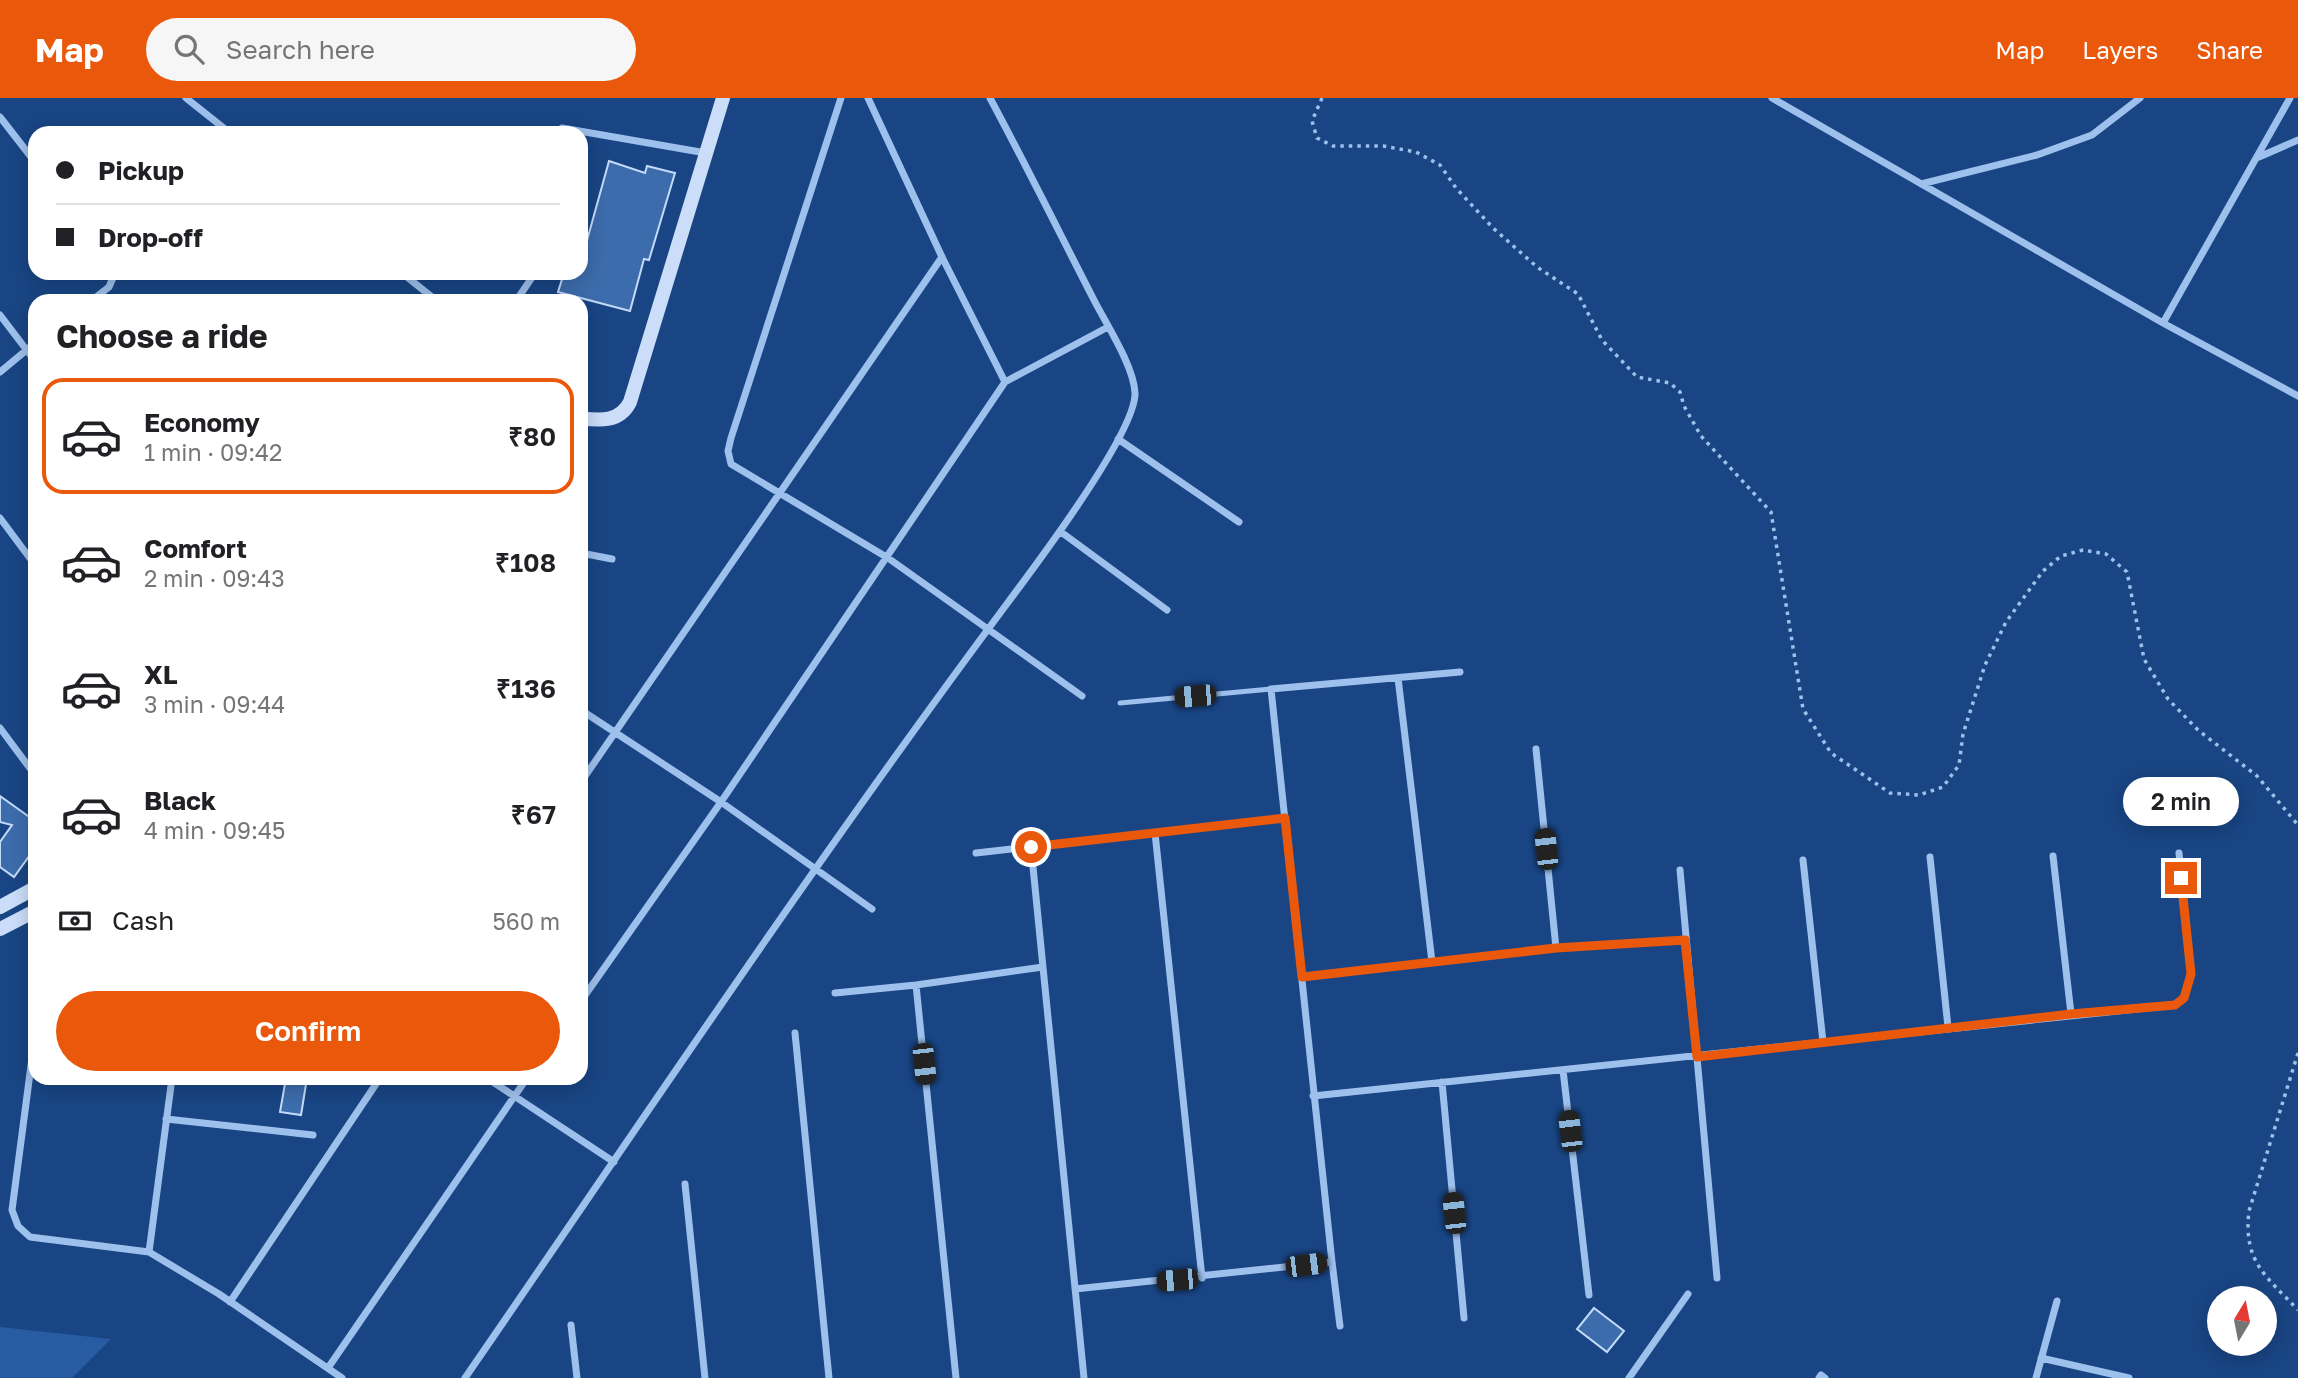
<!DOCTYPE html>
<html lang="en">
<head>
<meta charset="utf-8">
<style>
	body { margin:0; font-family:"Golos Text",sans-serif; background:#f6f6f6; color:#202124; height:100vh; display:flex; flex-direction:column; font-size:26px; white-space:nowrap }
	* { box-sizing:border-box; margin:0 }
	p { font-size:23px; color:#757577 }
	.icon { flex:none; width:38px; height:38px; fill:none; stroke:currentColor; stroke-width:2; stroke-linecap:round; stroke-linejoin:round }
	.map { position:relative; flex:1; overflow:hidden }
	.side { position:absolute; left:28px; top:196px; width:560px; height:791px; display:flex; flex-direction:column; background:#fff; border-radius:21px; box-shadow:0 4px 18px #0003 }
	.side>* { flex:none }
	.hud { position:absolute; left:28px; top:28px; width:560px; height:154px; border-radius:21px; box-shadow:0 4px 18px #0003; display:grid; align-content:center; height:154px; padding:0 28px; background:#fff }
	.needle { width:46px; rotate:10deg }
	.controls { position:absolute; left:2207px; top:1188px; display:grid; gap:14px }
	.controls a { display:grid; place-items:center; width:70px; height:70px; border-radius:50%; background:#fff; box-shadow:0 4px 18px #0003; font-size:35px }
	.end { position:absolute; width:32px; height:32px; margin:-16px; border:9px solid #ea580c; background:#fff; box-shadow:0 0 0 4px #fff }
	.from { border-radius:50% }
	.bubble { position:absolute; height:49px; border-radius:24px; background:#fff; box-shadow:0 4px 18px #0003; font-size:23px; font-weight:600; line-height:49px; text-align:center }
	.car { position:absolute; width:21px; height:42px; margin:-21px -10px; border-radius:9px; box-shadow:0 0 5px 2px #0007; background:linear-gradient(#222 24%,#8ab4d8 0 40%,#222 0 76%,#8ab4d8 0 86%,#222 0) }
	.hud b { display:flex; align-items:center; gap:24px; height:66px; font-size:26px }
	.hud b+b { border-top:2px solid #e0e0e0 }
	.hud i { width:18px; height:18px; background:#202124 }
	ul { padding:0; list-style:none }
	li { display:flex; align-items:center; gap:21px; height:116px; margin:0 14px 10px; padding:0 14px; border:4px solid transparent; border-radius:21px }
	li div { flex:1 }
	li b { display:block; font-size:26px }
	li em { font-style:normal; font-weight:600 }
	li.on { border-color:#ea580c }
	li>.icon { width:63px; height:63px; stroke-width:1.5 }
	h2 { padding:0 28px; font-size:32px; line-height:84px }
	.pay { display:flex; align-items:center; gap:18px; height:77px; padding:0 28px; font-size:26px }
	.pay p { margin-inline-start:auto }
	.primary-button { display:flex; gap:14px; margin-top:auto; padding:14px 28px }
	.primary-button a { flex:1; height:80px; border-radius:42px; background:#ea580c; color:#fff; font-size:28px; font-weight:600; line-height:80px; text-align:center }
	header { display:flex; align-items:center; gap:42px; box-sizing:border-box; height:98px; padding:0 35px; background:#ea580c; color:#fff }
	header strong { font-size:33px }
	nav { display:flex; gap:38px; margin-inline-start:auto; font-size:24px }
	.search { width:490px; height:63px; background:#f6f6f6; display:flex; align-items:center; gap:18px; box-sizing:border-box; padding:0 24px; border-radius:38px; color:#757577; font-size:26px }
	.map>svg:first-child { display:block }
</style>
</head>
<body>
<header>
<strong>Map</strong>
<div class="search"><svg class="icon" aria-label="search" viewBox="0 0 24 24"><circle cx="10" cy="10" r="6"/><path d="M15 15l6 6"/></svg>Search here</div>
<nav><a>Map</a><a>Layers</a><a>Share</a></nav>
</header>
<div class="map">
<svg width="2298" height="1280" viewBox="0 0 2298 1280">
	<rect width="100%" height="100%" fill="#194584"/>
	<path fill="#285ca2" d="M0,1229L111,1241L72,1280H0Z"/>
	<path fill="#3d6cac" stroke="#c3daf9" stroke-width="2" d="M609,63L645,75L647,68L675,75L649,162L644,161L630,213L558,194L564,175H581V164Z
		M0,698L35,723V750L14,779L0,769V744L12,727L0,724Z
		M286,980H307L301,1017L280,1014Z
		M1594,1210L1624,1233L1607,1254L1577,1231Z"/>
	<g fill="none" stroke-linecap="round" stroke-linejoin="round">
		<path stroke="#9ec0ec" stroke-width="3.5" stroke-dasharray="3.5 5" stroke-linecap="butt" d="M1322,0L1312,23L1317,40L1333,48H1383L1416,54L1440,67L1456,90L1493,130L1537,169L1578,196L1602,242L1637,279L1670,285L1680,294L1684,308L1701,338L1771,414L1803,611L1831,655L1890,695L1919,697L1943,689L1959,667L1963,636L1985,567L2006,524L2043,473L2061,458L2083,452L2106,456L2127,474L2144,561L2168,601L2198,632L2257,678L2298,727
			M2298,955L2249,1113C2243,1164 2266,1178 2298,1212"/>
		<path stroke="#9ec0ec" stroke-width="5" d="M1120,605L1271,591"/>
		<path stroke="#9ec0ec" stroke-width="7" d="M186,0L230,35
			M841,0L731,340L728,353L731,366L888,460L1082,598
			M868,0L942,159L1005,284
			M1772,0L2163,225L2298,298
			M0,19L35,64
			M562,30L706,55
			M518,32L520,35
			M2259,59L2298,42
			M1921,86L2037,57L2092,37L2140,0
			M402,175L437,203
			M91,203L109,189L115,175
			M516,203L535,175
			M0,217L35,263
			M2163,225L2290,0
			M0,274L35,245
			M1118,341L1239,424
			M0,420L35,467
			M1061,434L1167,512
			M581,455L612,461
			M1398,580L1432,864
			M581,612L721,704L872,811
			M0,630L35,677
			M1536,651L1556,850
			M581,684L942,159
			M1155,735L1202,1180
			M1031,749L1084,1280
			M976,755L1285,720
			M2053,758L2071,916
			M1930,759L1948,929
			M1803,762L1823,944
			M1680,772L1717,1180
			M1302,879L1556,850L1686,842
			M916,887L956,1280
			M835,895L916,887L1043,869
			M581,903L721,704L1005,284L1108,229
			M795,935L829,1280
			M35,937L12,1112L18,1128L30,1139L149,1154L172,980
			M1563,972L1589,1197
			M487,980L614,1064
			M1442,984L1464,1220
			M1313,998L2175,907L2184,899L2191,876L2179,755
			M166,1021L313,1037
			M685,1086L705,1280
			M149,1154L219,1196L342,1280
			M1332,1164L1271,591L1460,574
			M1075,1191L1332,1164L1340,1228
			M230,1204L380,980
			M571,1227L577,1280
			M2041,1260L2129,1280
			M328,1270L527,980
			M465,1280C644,1020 820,756 1009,503C1036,467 1136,334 1135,295C1134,269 1107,227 1095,204C1060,136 1026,67 990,0
			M1629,1280L1688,1196
			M1819,1280L1821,1277L1825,1280
			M2036,1280L2057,1203"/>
		<path stroke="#cbddf9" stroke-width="14" d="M581,320C600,323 620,324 630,304L723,0
			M0,809L35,790
			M0,831L35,813"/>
	</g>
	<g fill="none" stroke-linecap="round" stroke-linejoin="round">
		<path stroke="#ea580c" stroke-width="9" d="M1031,749L1285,720L1302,879L1556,850L1685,842L1697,959L2071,916L2175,907L2184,900L2191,876L2181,780"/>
	</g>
</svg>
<div class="controls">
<a><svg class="needle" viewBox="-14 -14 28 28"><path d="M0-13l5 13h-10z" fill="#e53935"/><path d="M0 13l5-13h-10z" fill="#757577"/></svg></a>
</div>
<i class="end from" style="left:1031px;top:749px"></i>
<i class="end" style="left:2181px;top:780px"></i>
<div class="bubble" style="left:2123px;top:679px;width:116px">2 min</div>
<i class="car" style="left:1195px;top:598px;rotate:265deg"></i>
<i class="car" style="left:1546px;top:751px;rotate:354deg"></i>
<i class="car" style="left:924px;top:966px;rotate:174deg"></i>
<i class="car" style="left:1570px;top:1033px;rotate:353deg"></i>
<i class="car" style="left:1454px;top:1115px;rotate:354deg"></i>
<i class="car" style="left:1306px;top:1167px;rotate:83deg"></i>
<i class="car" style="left:1177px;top:1182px;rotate:265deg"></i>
<div class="hud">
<b><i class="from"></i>Pickup</b>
<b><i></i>Drop-off</b>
</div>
<section class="side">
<h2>Choose a ride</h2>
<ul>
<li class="on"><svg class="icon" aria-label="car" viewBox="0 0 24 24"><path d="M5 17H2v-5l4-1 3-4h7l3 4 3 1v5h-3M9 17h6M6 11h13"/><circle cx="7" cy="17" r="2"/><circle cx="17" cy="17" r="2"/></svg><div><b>Economy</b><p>1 min · 09:42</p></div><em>₹80</em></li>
<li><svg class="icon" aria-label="car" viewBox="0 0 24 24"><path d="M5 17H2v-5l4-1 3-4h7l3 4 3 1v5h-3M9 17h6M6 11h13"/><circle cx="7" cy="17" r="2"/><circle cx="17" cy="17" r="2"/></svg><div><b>Comfort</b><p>2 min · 09:43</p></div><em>₹108</em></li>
<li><svg class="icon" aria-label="car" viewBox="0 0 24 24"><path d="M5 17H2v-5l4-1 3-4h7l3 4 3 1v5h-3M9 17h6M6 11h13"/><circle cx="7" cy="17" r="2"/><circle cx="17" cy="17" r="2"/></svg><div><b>XL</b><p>3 min · 09:44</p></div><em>₹136</em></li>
<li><svg class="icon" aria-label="car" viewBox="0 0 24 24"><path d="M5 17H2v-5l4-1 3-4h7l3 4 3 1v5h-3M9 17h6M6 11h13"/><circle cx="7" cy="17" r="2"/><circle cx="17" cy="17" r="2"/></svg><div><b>Black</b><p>4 min · 09:45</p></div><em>₹67</em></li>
</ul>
<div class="pay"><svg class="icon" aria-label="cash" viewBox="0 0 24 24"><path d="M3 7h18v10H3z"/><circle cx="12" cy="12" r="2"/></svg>Cash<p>560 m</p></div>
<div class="primary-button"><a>Confirm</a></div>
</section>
</div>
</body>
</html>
